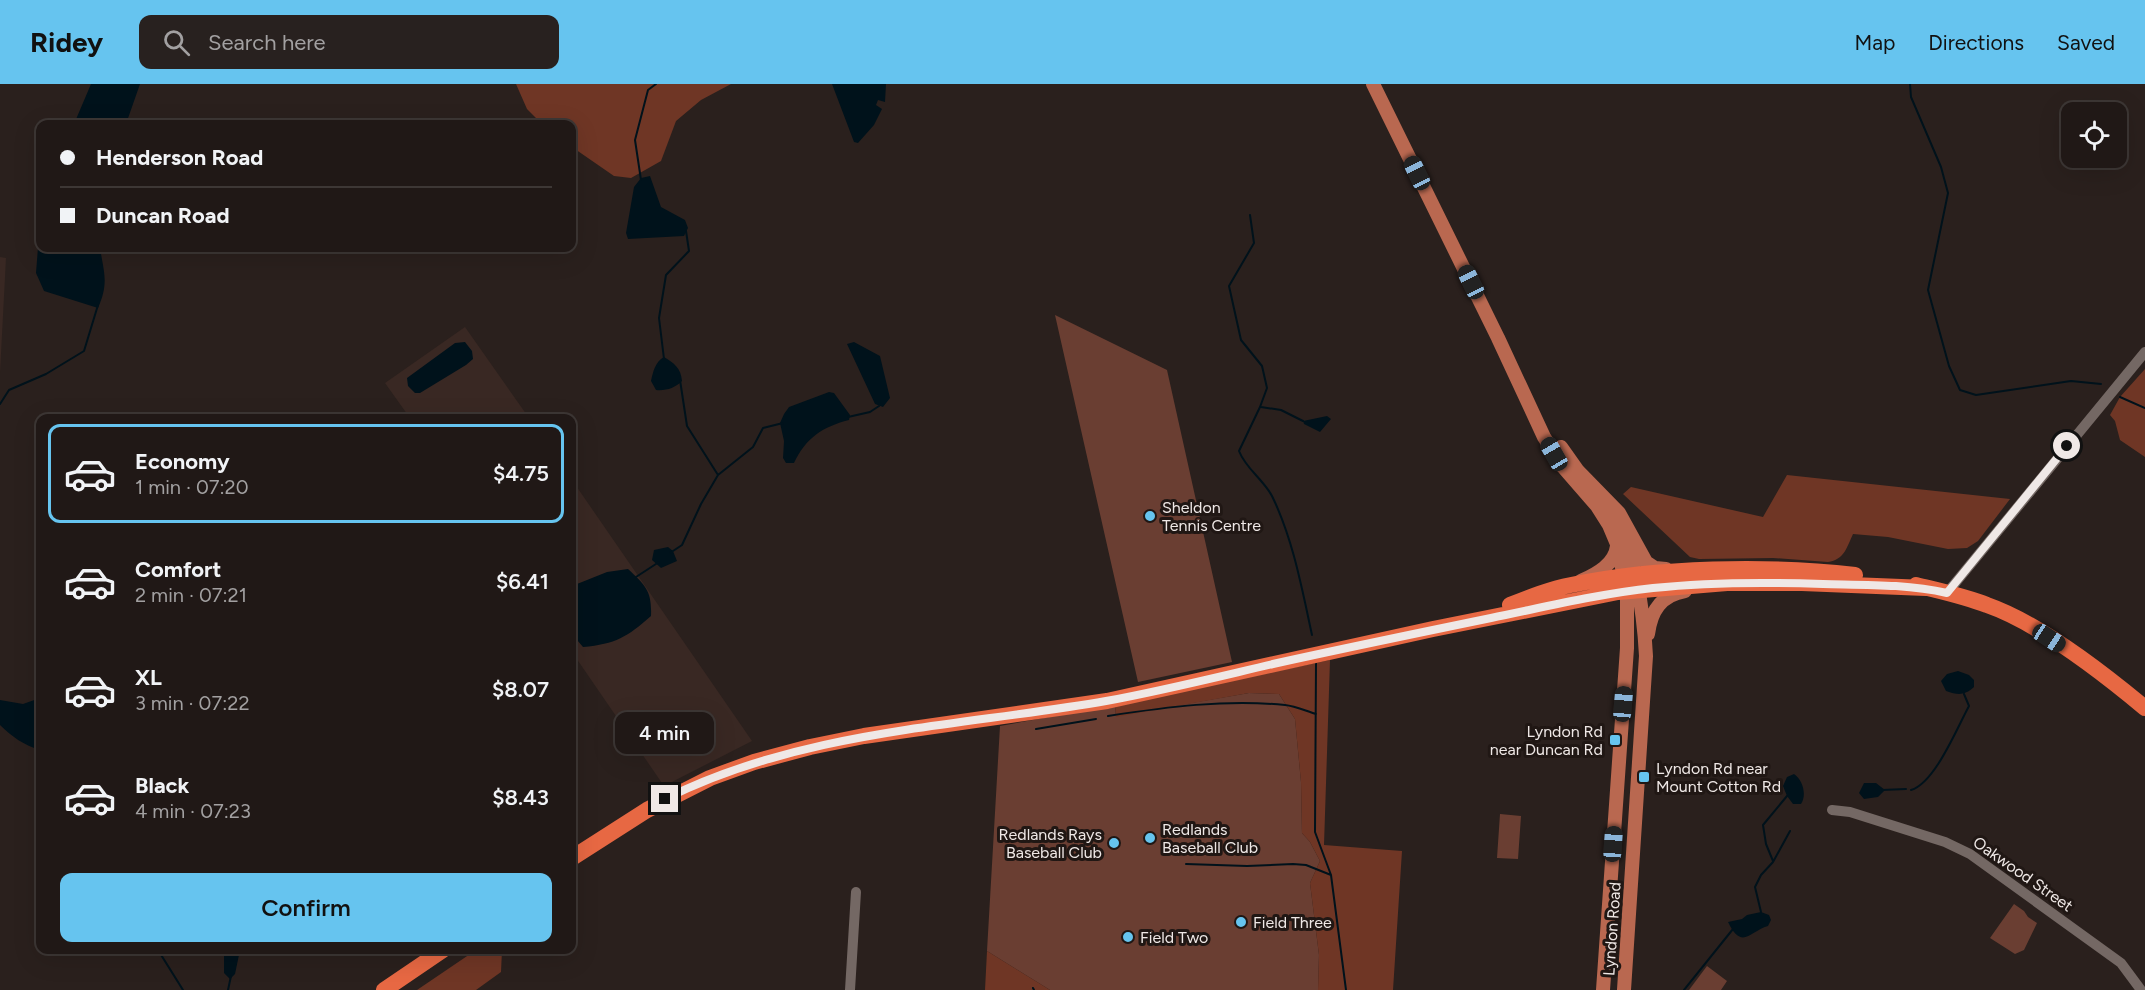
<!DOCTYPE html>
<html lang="en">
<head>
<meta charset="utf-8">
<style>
	body { margin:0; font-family:Figtree,sans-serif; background:#28211f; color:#f1f3f6; height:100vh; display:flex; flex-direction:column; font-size:22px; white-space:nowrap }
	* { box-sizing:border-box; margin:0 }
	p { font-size:20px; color:#a2a0a1 }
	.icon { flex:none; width:33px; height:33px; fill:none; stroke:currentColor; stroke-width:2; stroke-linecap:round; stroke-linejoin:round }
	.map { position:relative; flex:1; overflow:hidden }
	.details { position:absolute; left:36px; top:330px; width:540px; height:540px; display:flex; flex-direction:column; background:#201816; border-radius:12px; box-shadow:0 6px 24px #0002,0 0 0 2px #3d3735 }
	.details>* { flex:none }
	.hud { position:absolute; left:36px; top:36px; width:540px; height:132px; border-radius:12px; box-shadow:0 6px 24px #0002,0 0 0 2px #3d3735; display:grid; align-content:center; height:132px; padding:0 24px; background:#201816 }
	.tools { position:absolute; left:2061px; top:18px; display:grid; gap:12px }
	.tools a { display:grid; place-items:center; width:66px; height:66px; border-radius:12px; background:#201816; box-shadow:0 6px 24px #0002,0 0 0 2px #3d3735; font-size:30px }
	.end { position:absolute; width:27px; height:27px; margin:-14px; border:8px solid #efe8e6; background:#111; box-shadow:0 0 0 3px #111 }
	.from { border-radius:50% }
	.bubble { position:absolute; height:42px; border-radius:12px; background:#201816; box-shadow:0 6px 24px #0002,0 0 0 2px #3d3735; font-size:20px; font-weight:600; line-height:42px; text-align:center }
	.car { position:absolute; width:18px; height:36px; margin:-18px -9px; border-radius:8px; box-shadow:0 0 4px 2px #0007; background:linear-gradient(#222 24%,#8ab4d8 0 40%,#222 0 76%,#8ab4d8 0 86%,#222 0) }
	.hud b { display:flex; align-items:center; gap:21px; height:57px; font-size:22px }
	.hud b+b { border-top:2px solid #3d3735 }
	.hud i { width:15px; height:15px; background:#f1f3f6 }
	ul { padding:10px 0 0; list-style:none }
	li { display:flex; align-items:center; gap:18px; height:99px; margin:0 12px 9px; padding:0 12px; border:3px solid transparent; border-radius:12px }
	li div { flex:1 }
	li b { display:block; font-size:22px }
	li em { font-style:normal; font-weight:600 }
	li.active { border-color:#66c4ef }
	li>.icon { width:54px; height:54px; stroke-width:1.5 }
	.primary-button { display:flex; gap:12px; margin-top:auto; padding:12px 24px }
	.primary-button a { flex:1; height:69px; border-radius:12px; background:#66c4ef; color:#111; font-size:24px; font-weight:600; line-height:69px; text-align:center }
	header { display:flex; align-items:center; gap:36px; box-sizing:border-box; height:84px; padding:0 30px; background:#66c4ef; color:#111 }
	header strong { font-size:28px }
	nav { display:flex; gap:33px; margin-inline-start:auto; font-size:21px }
	.search { width:420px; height:54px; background:#28211f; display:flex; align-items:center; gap:15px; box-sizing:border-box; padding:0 21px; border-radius:12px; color:#a2a0a1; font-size:22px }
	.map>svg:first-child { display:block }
</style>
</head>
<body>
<header>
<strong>Ridey</strong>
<div class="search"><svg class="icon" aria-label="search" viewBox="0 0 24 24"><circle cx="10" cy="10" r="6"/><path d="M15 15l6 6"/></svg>Search here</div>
<nav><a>Map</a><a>Directions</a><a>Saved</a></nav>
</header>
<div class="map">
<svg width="2145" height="906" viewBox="0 0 2145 906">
	<rect width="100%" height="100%" fill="#2a201d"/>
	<path fill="#392823" d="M0,173L6,174L0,289Z
		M465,243L529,334H410L385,299Z
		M572,396L752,657L664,702L572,568Z"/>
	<path fill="#6a3e32" d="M1055,231L1167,286L1232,578L1138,598Z
		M1249,609L1279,610L1295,635L1301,698L1302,749L1310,758L1320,777L1310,799L1319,871L1318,906H1050L987,867L1000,642L1115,621L1116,632Z
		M1500,730L1521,732L1518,775L1497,774Z
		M2014,820L2024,827L2028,833L2037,839L2024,866L2015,870L1990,854Z
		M1707,882L1727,897L1721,906H1689Z"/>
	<path fill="#6f3625" d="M516,0H731L701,16L676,37L661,77L631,94L614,92L572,63V40H542L527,25Z
		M2145,285V373L2120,356L2115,337L2110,331L2120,313Z
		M1787,391L2010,415L1978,457L1967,464L1948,465L1888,453L1853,450C1847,463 1844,476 1828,478L1773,474L1699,475L1690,473L1623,410L1631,403L1763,433Z
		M1330,576L1324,761L1402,767L1393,906H1318L1319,871L1310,799L1320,777L1310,758L1302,749L1301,698L1295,635L1279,610L1249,609L1116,633L1115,621Z
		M476,866H502L501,888L476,906H417Z
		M987,867L1050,906H985Z"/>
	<path fill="#00121b" d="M91,0H140L126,40H74Z
		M832,0H886L885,18L878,16L876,21L882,25L874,41L858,59L854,58Z
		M650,92L661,123L685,136L688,144L684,152L628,155L626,149L634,103L641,94Z
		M40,138V164H100C104,189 109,199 98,224L44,207L36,189Z
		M465,258L472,267L473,275L466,281L420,309H415L408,302L407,294L455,259Z
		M854,258L880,272L890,314L883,323L875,320L847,260Z
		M664,273C674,279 681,284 682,297C675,304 666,307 656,306L651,297C653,288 655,278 664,273Z
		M829,308L834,309L850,331L849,336C822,343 806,354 794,379H786L783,374L784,357L780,339L784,330L789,323Z
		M1327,332L1331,335L1320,348L1304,340L1303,337Z
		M668,463L673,467L677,477L661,484L652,476L654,466Z
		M628,485C646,502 652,507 651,532C627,553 616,560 583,563L572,550V502L607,488Z
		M1958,587L1969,591L1974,596V603C1964,612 1958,611 1946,607L1941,597L1947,590Z
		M40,614V666C24,661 12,653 0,641V616L23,620Z
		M1794,690C1803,696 1807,711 1801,720H1793L1787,712L1783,702L1787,693Z
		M1864,699H1876L1885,706L1878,713L1864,715L1859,709Z
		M1761,828L1769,831L1771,836L1768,842C1750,847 1742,867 1728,838L1742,835L1747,831Z
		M224,866H240L235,890L230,895L224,889Z"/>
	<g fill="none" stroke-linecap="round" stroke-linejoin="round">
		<path stroke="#00121b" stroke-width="2" d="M1910,0L1911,13L1941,83L1948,109L1928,206L1949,282L1960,306L1976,311L2071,297L2101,300
			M641,96L635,56L648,6L656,0
			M1250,131L1254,159L1229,202L1241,256L1262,282L1267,304L1260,323L1239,367C1246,385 1263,395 1272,412C1293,455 1302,505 1312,551
			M664,275L659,234L666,191L689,167L686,147
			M680,296L687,342L718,391
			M2120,313L2145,324
			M0,320L9,306L46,290L84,267L98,221
			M1261,323L1281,326L1303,337
			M848,333L870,328L879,322
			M670,469L682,461L701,420L718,391L753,363L763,344L783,339
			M636,493L659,478
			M1316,579L1315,748L1331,791L1346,906
			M1108,632C1166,623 1226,615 1285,621C1295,622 1306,627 1316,630
			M1036,645L1096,635
			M1882,706L1906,705
			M1911,706C1935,699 1957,644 1969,622L1964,610
			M1773,777L1766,760L1763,741L1787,712
			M1186,780L1247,782L1293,780L1306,781L1331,791
			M1761,828L1755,803L1761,791L1773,778L1790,747
			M158,866L183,906
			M1033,904L1034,906
			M228,906L231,892
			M1684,906L1733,845"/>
		<path stroke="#746864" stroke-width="10" d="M1947,509L2145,268
			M1832,726L1850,728L1945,758L1970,770L2121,879L2141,906
			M850,906L856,808"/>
		<path stroke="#b96850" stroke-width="14" d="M1373,0L1498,254L1544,353L1563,383L1597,422L1609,441L1617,460L1627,507V564L1603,906
			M1561,363L1578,387L1619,429L1646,478L1655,484L1666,485
			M1610,429C1635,460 1644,532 1646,572L1624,906
			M1581,497C1597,490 1615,480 1617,462
			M1648,550C1651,527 1661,511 1685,507"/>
		<path stroke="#e76843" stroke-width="16" d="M1916,501C1940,507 1964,512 1987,521C2039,539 2103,589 2145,624
			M1510,521C1530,513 1550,505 1571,501C1658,483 1768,481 1855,491
			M572,774L647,726L710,694L754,678L810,663L864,652L1107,617L1433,545L1618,508L1727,499H1802L1926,504
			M384,906L443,866"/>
	</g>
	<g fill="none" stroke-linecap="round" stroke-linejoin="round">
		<path stroke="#efe8e6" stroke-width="8" d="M665,715C803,646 957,643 1106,617C1161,607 1217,593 1273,580C1345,564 1418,549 1491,534C1545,523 1598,510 1653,504C1709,498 1766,498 1823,500C1864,501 1907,500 1947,509L2067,362"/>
	</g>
	<g fill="#66c4ef" stroke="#201714" stroke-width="2">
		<circle cx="1150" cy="432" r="6"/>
		<rect x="1609" y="650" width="12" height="12" rx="3"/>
		<rect x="1638" y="687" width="12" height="12" rx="3"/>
		<circle cx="1150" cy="754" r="6"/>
		<circle cx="1114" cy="759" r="6"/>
		<circle cx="1241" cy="838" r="6"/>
		<circle cx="1128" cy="853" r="6"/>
	</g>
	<g text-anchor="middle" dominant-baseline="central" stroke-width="6" stroke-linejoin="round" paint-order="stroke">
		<g font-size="16" fill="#efe8e6" stroke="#201714" text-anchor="start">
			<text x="1162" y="423">Sheldon<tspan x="1162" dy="18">Tennis Centre</tspan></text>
			<text x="1603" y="647" text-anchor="end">Lyndon Rd<tspan x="1603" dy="18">near Duncan Rd</tspan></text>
			<text x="1656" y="684">Lyndon Rd near<tspan x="1656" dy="18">Mount Cotton Rd</tspan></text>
			<text x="1162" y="745">Redlands<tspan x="1162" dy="18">Baseball Club</tspan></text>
			<text x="1102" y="750" text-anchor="end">Redlands Rays<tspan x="1102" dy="18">Baseball Club</tspan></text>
			<text x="1253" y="838">Field Three</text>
			<text x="1140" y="853">Field Two</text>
		</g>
		<g font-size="16" fill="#efe8e6" stroke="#201714">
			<text transform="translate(2023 790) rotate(35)">Oakwood Street</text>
			<text transform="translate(1612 845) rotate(-86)">Lyndon Road</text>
		</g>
	</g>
</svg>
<div class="tools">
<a><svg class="icon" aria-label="locate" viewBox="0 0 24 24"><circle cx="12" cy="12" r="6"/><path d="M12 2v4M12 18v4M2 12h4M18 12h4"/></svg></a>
</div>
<i class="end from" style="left:2067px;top:362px"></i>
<i class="end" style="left:665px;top:715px"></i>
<div class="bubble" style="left:615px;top:628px;width:99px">4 min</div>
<i class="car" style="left:1417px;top:89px;rotate:334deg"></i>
<i class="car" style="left:1471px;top:198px;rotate:334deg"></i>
<i class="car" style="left:1554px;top:370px;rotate:330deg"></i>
<i class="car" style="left:2049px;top:554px;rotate:123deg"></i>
<i class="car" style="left:1623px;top:620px;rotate:5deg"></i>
<i class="car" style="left:1613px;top:760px;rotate:4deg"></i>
<div class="hud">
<b><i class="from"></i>Henderson Road</b>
<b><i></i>Duncan Road</b>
</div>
<section class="details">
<ul>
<li class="active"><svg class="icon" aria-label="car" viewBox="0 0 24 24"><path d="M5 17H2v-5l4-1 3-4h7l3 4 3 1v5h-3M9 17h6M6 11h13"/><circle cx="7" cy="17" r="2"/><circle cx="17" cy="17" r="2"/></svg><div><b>Economy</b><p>1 min · 07:20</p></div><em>$4.75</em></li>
<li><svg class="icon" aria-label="car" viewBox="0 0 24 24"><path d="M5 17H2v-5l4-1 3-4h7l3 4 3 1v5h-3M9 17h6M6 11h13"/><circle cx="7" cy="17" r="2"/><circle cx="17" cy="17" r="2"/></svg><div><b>Comfort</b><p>2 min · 07:21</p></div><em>$6.41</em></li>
<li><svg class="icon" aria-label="car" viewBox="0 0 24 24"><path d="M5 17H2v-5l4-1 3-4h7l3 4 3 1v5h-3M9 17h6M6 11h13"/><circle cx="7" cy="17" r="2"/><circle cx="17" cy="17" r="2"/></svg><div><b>XL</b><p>3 min · 07:22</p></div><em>$8.07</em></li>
<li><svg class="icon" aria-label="car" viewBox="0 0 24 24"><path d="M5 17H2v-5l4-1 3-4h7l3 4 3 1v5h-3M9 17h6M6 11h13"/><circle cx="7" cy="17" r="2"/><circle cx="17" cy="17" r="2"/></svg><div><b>Black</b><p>4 min · 07:23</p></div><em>$8.43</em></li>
</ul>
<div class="primary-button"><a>Confirm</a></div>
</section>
</div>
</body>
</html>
